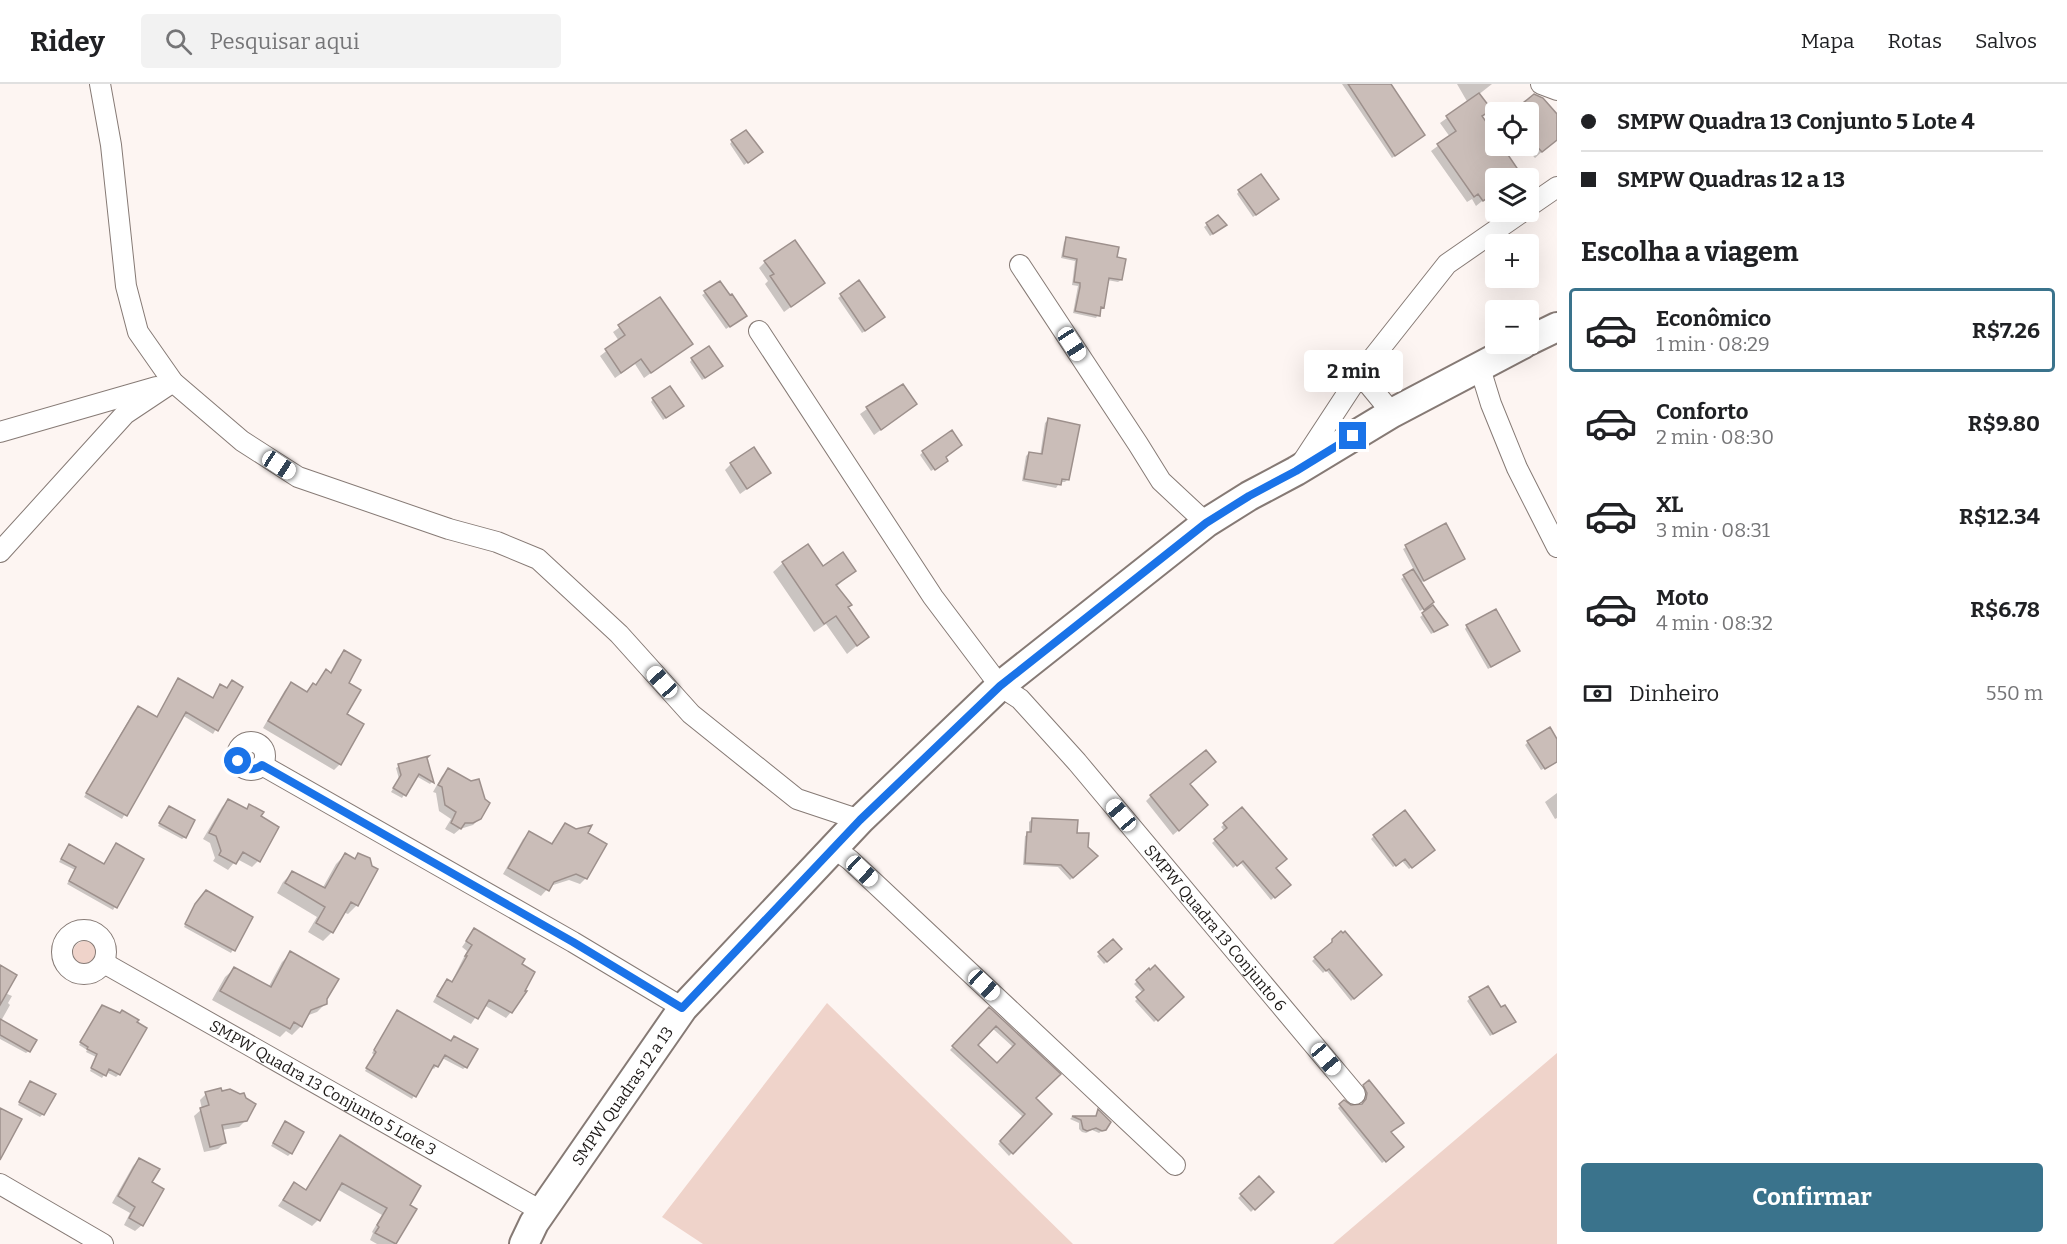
<!DOCTYPE html>
<html lang="pt">
<head>
<meta charset="utf-8">
<style>
	body { margin:0; font-family:Bitter,serif; background:#f2f2f2; color:#202124; height:100vh; display:flex; flex-direction:column; font-size:22px; white-space:nowrap }
	* { box-sizing:border-box; margin:0 }
	p { font-size:20px; color:#757577 }
	.icon { flex:none; width:33px; height:33px; fill:none; stroke:currentColor; stroke-width:2; stroke-linecap:round; stroke-linejoin:round }
	.map { position:relative; flex:1; overflow:hidden }
	.details { display:flex; flex-direction:column; background:#fff; width:510px }
	.details>* { flex:none }
	.hud { display:grid; align-content:center; height:132px; padding:0 24px; background:#fff }
	.fabs { position:absolute; left:1485px; top:18px; display:grid; gap:12px }
	.fabs a { display:grid; place-items:center; width:54px; height:54px; border-radius:6px; background:#fff; box-shadow:0 6px 24px #0002; font-size:30px }
	.end { position:absolute; width:27px; height:27px; margin:-14px; border:8px solid #1a73e8; background:#fff; box-shadow:0 0 0 3px #fff }
	.from { border-radius:50% }
	.bubble { position:absolute; height:42px; border-radius:6px; background:#fff; box-shadow:0 6px 24px #0002; font-size:20px; font-weight:700; line-height:42px; text-align:center }
	.car { position:absolute; width:18px; height:36px; margin:-18px -9px; border-radius:8px; box-shadow:0 0 4px 2px #0007; background:linear-gradient(#fff 24%,#345 0 40%,#fff 0 76%,#345 0 86%,#fff 0) }
	.hud b { display:flex; align-items:center; gap:21px; height:57px; font-size:22px }
	.hud b+b { border-top:2px solid #e0e0e0 }
	.hud i { width:15px; height:15px; background:#202124 }
	ul { padding:0; list-style:none }
	li { display:flex; align-items:center; gap:18px; height:84px; margin:0 12px 9px; padding:0 12px; border:3px solid transparent; border-radius:6px }
	li div { flex:1 }
	li b { display:block; font-size:22px }
	li em { font-style:normal; font-weight:700 }
	li.active { border-color:#3a738c }
	li>.icon { width:54px; height:54px; stroke-width:1.5 }
	h2 { padding:0 24px; font-size:27px; line-height:72px }
	.pay { display:flex; align-items:center; gap:15px; height:66px; padding:0 24px; font-size:22px }
	.pay p { margin-inline-start:auto }
	.action { display:flex; gap:12px; margin-top:auto; padding:12px 24px }
	.action a { flex:1; height:69px; border-radius:6px; background:#3a738c; color:#fff; font-size:24px; font-weight:700; line-height:69px; text-align:center }
	header { display:flex; align-items:center; gap:36px; box-sizing:border-box; height:84px; padding:0 30px; background:#fff; border-bottom:2px solid #e0e0e0 }
	header strong { font-size:28px }
	nav { display:flex; gap:33px; margin-inline-start:auto; font-size:21px }
	.search { width:420px; height:54px; background:#f2f2f2; display:flex; align-items:center; gap:15px; box-sizing:border-box; padding:0 21px; border-radius:6px; color:#757577; font-size:22px }
	main { display:flex; flex:1; min-height:0 }
	.map>svg:first-child { display:block }
</style>
</head>
<body>
<header>
<strong>Ridey</strong>
<div class="search"><svg class="icon" aria-label="search" viewBox="0 0 24 24"><circle cx="10" cy="10" r="6"/><path d="M15 15l6 6"/></svg>Pesquisar aqui</div>
<nav><a>Mapa</a><a>Rotas</a><a>Salvos</a></nav>
</header>
<main>
<div class="map">
<svg width="1557" height="1160" viewBox="0 0 1557 1160">
	<rect width="100%" height="100%" fill="#fdf5f2"/>
	<path fill="#efd3ca" d="M73 869a12 12 0 1 1 24 0a12 12 0 1 1-24 0Z
		M827,919L1073,1160H703L662,1133Z
		M1557,969V1160H1333Z"/>
	<path fill="#0003" fill-rule="evenodd" d="M1342,0H1389L1421,53L1392,74Z
		M1457,0H1492L1478,11L1490,26L1481,33L1496,62H1500L1515,84L1502,94H1496L1488,105L1492,109L1476,122L1472,115L1467,118L1431,67L1450,53L1440,39L1468,19Z
		M1526,16L1557,44V54L1535,74L1524,62H1528V28H1511Z
		M732,57L758,71L744,81L730,60Z
		M1239,107L1274,118L1253,133L1237,110Z
		M1218,133L1223,143L1210,152L1204,143Z
		M1067,155L1115,174L1121,196L1118,198L1107,196L1102,223L1096,234L1073,229L1078,202L1072,201L1075,177L1061,174L1064,158Z
		M765,178L823,199L784,228L765,200L768,197L759,184Z
		M859,198L881,236L862,249L838,214Z
		M720,199L742,234L726,245L702,211Z
		M660,215L691,260L644,294L635,280L615,294L600,272L619,257L613,248Z
		M692,275L719,285L702,296L690,278Z
		M895,305L915,320L874,351L860,330Z
		M653,315L679,324L663,336L651,318Z
		M1048,336L1067,396L1065,398H1060L1056,404L1022,397L1026,372L1029,369L1040,372L1045,339Z
		M923,368L945,373L944,379L931,387L920,371Z
		M731,380L769,389L740,410L725,386Z
		M1445,441L1463,475L1420,499L1430,521L1420,527L1401,495L1414,486L1403,465Z
		M807,462L822,484L854,487L836,503L847,524L867,553L847,570L826,540L814,548L773,488L783,479Z
		M1433,523L1446,541L1431,550L1420,533Z
		M1467,542L1516,569L1488,585L1465,545Z
		M344,568L347,599L345,630L340,680L334,686L263,644L285,606L291,600L306,609L313,601L315,602L326,587L330,589L338,574Z
		M178,596L212,615L221,602L226,605L232,597L241,603L213,650L182,631L122,735L84,713L134,627L138,624L156,634Z
		M1528,658H1557V678L1541,686L1525,661Z
		M426,675L432,698L430,700L416,692L402,714L391,708L399,695L396,684L399,682Z
		M448,686L480,734L473,741L460,745L454,750L445,745L451,735L439,727L436,709L433,708L442,692Z
		M1188,700L1201,727L1173,751L1146,717L1151,712Z
		M1557,709V734L1555,735L1545,718Z
		M228,716L245,726L249,722L259,733L258,777L252,783L237,775L228,786L213,777L215,774L210,759L203,755L222,723Z
		M169,724L185,753L182,755L158,742Z
		M1242,725L1274,784L1289,801L1271,816L1240,778L1233,784L1212,759L1225,748L1221,743Z
		M1032,735L1075,750L1096,772L1070,796L1058,783L1023,781L1025,752L1029,750V738Z
		M565,741L586,749V794L580,800L569,796L550,802L541,812L503,790L523,755L529,749L550,761Z
		M1374,752L1431,769L1409,785L1402,777L1393,783L1371,755Z
		M116,760L142,775L113,826L67,800L75,786L59,778L67,765L103,781Z
		M359,770L376,786L357,821L348,830L343,828L332,848L323,857L308,848L317,833L277,809L283,798L292,789L322,805L336,780L345,771L354,775Z
		M193,825L251,834L231,869L184,843Z
		M474,846L511,928L506,934L484,921L471,940L433,918L442,902L447,897L451,899L467,867L462,863Z
		M1341,849L1380,891L1351,917L1326,886L1323,889L1312,877Z
		M1113,857L1120,865L1104,880L1097,872Z
		M291,869L326,915V919L317,928L306,932L301,942L292,951L286,947L280,953L212,916L225,893L234,885L268,904L282,878Z
		M0,883L5,909L12,912L8,919L10,921L1,937L29,967L26,969L0,955Z
		M1149,886L1182,913L1154,938L1135,917L1143,909L1134,900Z
		M1470,914L1500,925L1514,938L1490,952L1467,917Z
		M102,923L119,990L116,993L106,988L102,994L90,987L96,973L86,968L87,966L79,961Z
		M989,925L1059,990L1034,1014L1050,1030L1009,1072L998,1060L1023,1033L950,966ZM992,944L1013,963L997,981L976,961Z
		M397,927L466,983L463,985L442,974L434,985L431,983L412,1015L365,987L374,971L372,969Z
		M1369,998L1390,1049L1399,1066L1382,1079L1338,1024L1344,1018L1351,1023L1362,1021L1365,1012L1361,1005Z
		M28,1001L43,1030L40,1033L18,1021Z
		M221,1009L240,1012L246,1036L239,1043L222,1046L225,1059L218,1065L204,1068L194,1032L202,1025L200,1016L206,1010Z
		M1098,1027L1105,1045L1099,1049L1092,1046L1086,1049L1082,1048L1079,1045V1039L1070,1035L1072,1033H1095Z
		M285,1039L291,1069L288,1072L271,1062Z
		M340,1053L408,1121L415,1125L394,1160H377L370,1156L373,1149L372,1148L382,1131L337,1105L318,1136L312,1142L278,1122L294,1100L305,1107L334,1060Z
		M139,1075L142,1141L135,1147L124,1141L130,1129L112,1119L133,1082Z
		M1259,1094L1272,1107L1251,1128L1238,1114Z"/>
	<path fill="#cabdb8" stroke="#9d908c" stroke-width="1.5" fill-rule="evenodd" d="M1348,0H1391L1425,51L1395,72Z
		M1479,9L1492,26L1482,32L1496,52V62H1502L1517,84L1503,94H1496V99L1490,104L1494,110L1483,117L1478,110L1474,113L1437,60L1456,47L1446,32Z
		M1534,10L1543,14L1557,30V56L1542,68L1528,53V28H1512Z
		M746,46L763,68L748,79L731,56Z
		M1261,90L1279,115L1256,131L1238,106Z
		M1218,131L1227,141L1213,150L1206,139Z
		M1066,153L1119,163L1117,173L1126,175L1122,196L1109,194L1104,224L1101,223L1100,232L1075,227L1080,203V199L1074,198L1077,175L1063,172Z
		M795,156L825,199L791,223L770,192L774,190L764,177Z
		M859,196L885,233L865,247L840,210Z
		M720,197L730,211L732,210L747,232L730,243L704,207Z
		M660,213L693,260L651,289L641,275L621,289L605,265L625,251L618,241Z
		M709,262L723,282L705,294L691,274Z
		M903,300L917,320L881,346L866,323Z
		M670,302L684,322L666,334L652,314Z
		M1048,334L1080,341L1069,396L1062,395L1061,401L1024,395L1029,368L1042,370Z
		M952,346L962,361L946,373L948,377L935,386L922,367Z
		M754,363L771,389L747,405L730,379Z
		M1446,439L1465,475L1424,497L1405,461Z
		M808,460L823,482L843,468L856,487L836,501L852,521L848,523L869,553L857,562L836,532L824,540L782,478Z
		M1413,485L1434,518L1424,526L1403,491Z
		M1433,521L1448,541L1434,548L1422,529Z
		M1496,525L1520,567L1491,583L1466,541Z
		M344,566L361,576L349,599L361,606L347,630L364,640L341,681L268,637L291,598L307,608L313,599L316,601L326,585L331,589Z
		M178,594L213,614L220,600L227,604L232,596L243,603L218,647L186,628L127,732L86,709L138,622L157,633Z
		M1550,643L1557,655V678L1545,685L1527,657Z
		M1206,666L1216,678L1190,700L1208,721L1179,747L1150,711Z
		M429,672L427,674L434,699L419,690L406,712L393,704L401,691L398,680Z
		M448,684L471,697L479,695L485,715L490,719L481,735L473,739H465L461,745L451,739L456,728L445,721L442,703L438,701Z
		M228,715L247,725L249,720L264,728L261,732L279,743L260,778L243,768L236,780L219,771L221,767L216,752L209,749Z
		M169,722L195,736L186,754L159,739Z
		M1242,723L1287,775L1276,784L1291,801L1275,814L1243,777L1237,782L1214,755L1227,744L1223,739Z
		M1405,726L1435,766L1412,784L1405,775L1396,782L1373,751Z
		M1032,734L1078,736L1077,749H1089L1088,763L1098,772L1073,794L1061,781L1025,779L1027,748H1031Z
		M565,739L576,745L592,741L588,749L607,760L587,795L576,790L554,798L549,807L508,784L529,747L552,760Z
		M116,759L144,775L117,824L69,797L76,783L61,775L69,760L104,780Z
		M345,769L355,775L358,769L370,774L372,782L378,785L358,822L351,818L333,849L316,839L325,823L285,799L292,787L325,804Z
		M206,806L253,833L235,867L185,840L195,820Z
		M474,844L525,875L522,880L535,888L525,907H527L512,929L489,916L478,935L437,912L447,895L452,898L467,872H465L472,861L466,857Z
		M1341,847L1343,849L1345,847L1382,891L1354,915L1329,885L1326,887L1314,873L1332,858V855Z
		M1113,855L1122,865L1107,878L1098,868Z
		M290,867L339,895L327,915V920L311,926L302,943L294,938L290,945L220,907L234,883L271,903Z
		M0,881L17,891L0,921Z
		M1155,881L1184,913L1158,937L1136,913L1144,906L1136,896L1149,884L1150,886Z
		M1488,902L1501,923L1505,921L1516,938L1493,950L1469,913Z
		M102,921L120,929L122,926L139,936L137,938L147,944L120,991L109,985L106,992L91,984L97,970L87,965L88,963L80,958Z
		M989,923L1061,990L1036,1014L1052,1030L1013,1070L1000,1057L1025,1030L952,962ZM996,942L1015,960L997,979L978,961Z
		M397,926L451,957L454,952L478,965L467,984L445,971L438,983L434,981L416,1013L366,984L376,968L374,966Z
		M0,935L37,956L30,968L0,951Z
		M1369,996L1404,1039L1391,1048L1404,1063L1386,1078L1339,1020L1344,1016L1351,1021L1362,1020L1366,1015L1367,1009L1363,1001Z
		M30,997L56,1010L44,1031L19,1018Z
		M221,1004L222,1007L230,1005L240,1010L244,1009L246,1014L256,1020L247,1037L222,1041L226,1059L210,1063L200,1024L209,1021L205,1008Z
		M0,1024L22,1035L0,1076Z
		M1098,1025L1111,1038L1106,1046L1102,1047L1096,1044L1087,1047L1083,1045L1081,1036L1072,1032H1096Z
		M285,1037L304,1048L292,1070L273,1059Z
		M340,1051L421,1102L410,1121L417,1125L396,1160L375,1149L379,1143L377,1141L387,1124L342,1099L320,1137L283,1116L294,1098L306,1106Z
		M139,1074L160,1085L152,1098L164,1105L143,1142L129,1134L135,1123L118,1112Z
		M1259,1092L1274,1108L1255,1126L1240,1110Z"/>
	<g fill="none" stroke-linecap="round" stroke-linejoin="round">
		<defs>
			<g id="street">
				<path d="M100,0L111,61L126,202L138,248L173,298L242,357L298,393L449,445L497,458L538,475L619,550L691,630L797,715L860,736"/>
				<path d="M1541,0L1557,6"/>
				<path d="M1528,123L1557,103"/>
				<path d="M1020,181L1138,360L1161,397L1206,439"/>
				<path id="s1" d="M759,247L933,513L1000,602L1020,615L1077,678L1355,1010"/>
				<path d="M1479,281L1491,320L1517,384L1557,463"/>
				<path d="M1360,290L1392,329"/>
				<path d="M0,348L156,303"/>
				<path d="M1301,380L1360,290L1447,180L1522,128"/>
				<path d="M0,468L125,330L173,298"/>
				<circle cx="251" cy="672" r="14"/>
				<path d="M262,681L573,858L683,924"/>
				<path d="M834,764L850,776L1175,1081"/>
				<circle cx="84" cy="868" r="22"/>
				<path id="s2" d="M104,879L543,1128"/>
				<path d="M0,1100L103,1160"/>
			</g>
			<g id="secondary">
				<path d="M1528,257L1557,243"/>
				<path id="s3" d="M524,1160L534,1139L683,924L860,736L1000,602L1206,439L1249,412L1296,387L1392,329L1523,260"/>
			</g>
		</defs>
		<use href="#street" stroke="#867a75" stroke-width="22"/>
		<use href="#secondary" stroke="#867a75" stroke-width="32"/>
		<use href="#street" stroke="#fff" stroke-width="20"/>
		<use href="#secondary" stroke="#fff" stroke-width="28"/>
	</g>
	<g fill="none" stroke-linecap="round" stroke-linejoin="round">
		<path stroke="#1a73e8" stroke-width="8" d="M238,677C244,686 253,688 262,681L573,858L682,924L860,736L1000,602L1206,439L1249,412L1296,387L1353,352"/>
	</g>
	<g text-anchor="middle" dominant-baseline="central" stroke-width="4.5" stroke-linejoin="round" paint-order="stroke">
		<g font-size="16" fill="#1c1816" stroke="#fff">
			<text stroke="none"><textPath href="#s1" startOffset="754">SMPW Quadra 13 Conjunto 6</textPath></text>
			<text stroke="none"><textPath href="#s2" startOffset="252">SMPW Quadra 13 Conjunto 5 Lote 3</textPath></text>
			<text stroke="none"><textPath href="#s3" startOffset="178">SMPW Quadras 12 a 13</textPath></text>
		</g>
	</g>
</svg>
<div class="fabs">
<a><svg class="icon" aria-label="locate" viewBox="0 0 24 24"><circle cx="12" cy="12" r="6"/><path d="M12 2v4M12 18v4M2 12h4M18 12h4"/></svg></a>
<a><svg class="icon" aria-label="layers" viewBox="0 0 24 24"><path d="M12 4l9 5-9 5-9-5zM3 14l9 5 9-5"/></svg></a>
<a>+</a>
<a>−</a>
</div>
<i class="end from" style="left:238px;top:677px"></i>
<i class="end" style="left:1353px;top:352px"></i>
<div class="bubble" style="left:1304px;top:266px;width:99px">2 min</div>
<i class="car" style="left:1072px;top:260px;rotate:147deg"></i>
<i class="car" style="left:279px;top:381px;rotate:123deg"></i>
<i class="car" style="left:662px;top:598px;rotate:318deg"></i>
<i class="car" style="left:1121px;top:731px;rotate:320deg"></i>
<i class="car" style="left:862px;top:787px;rotate:133deg"></i>
<i class="car" style="left:984px;top:901px;rotate:133deg"></i>
<i class="car" style="left:1326px;top:975px;rotate:140deg"></i>
</div>
<section class="details">
<div class="hud">
<b><i class="from"></i>SMPW Quadra 13 Conjunto 5 Lote 4</b>
<b><i></i>SMPW Quadras 12 a 13</b>
</div>
<h2>Escolha a viagem</h2>
<ul>
<li class="active"><svg class="icon" aria-label="car" viewBox="0 0 24 24"><path d="M5 17H2v-5l4-1 3-4h7l3 4 3 1v5h-3M9 17h6M6 11h13"/><circle cx="7" cy="17" r="2"/><circle cx="17" cy="17" r="2"/></svg><div><b>Econômico</b><p>1 min · 08:29</p></div><em>R$7.26</em></li>
<li><svg class="icon" aria-label="car" viewBox="0 0 24 24"><path d="M5 17H2v-5l4-1 3-4h7l3 4 3 1v5h-3M9 17h6M6 11h13"/><circle cx="7" cy="17" r="2"/><circle cx="17" cy="17" r="2"/></svg><div><b>Conforto</b><p>2 min · 08:30</p></div><em>R$9.80</em></li>
<li><svg class="icon" aria-label="car" viewBox="0 0 24 24"><path d="M5 17H2v-5l4-1 3-4h7l3 4 3 1v5h-3M9 17h6M6 11h13"/><circle cx="7" cy="17" r="2"/><circle cx="17" cy="17" r="2"/></svg><div><b>XL</b><p>3 min · 08:31</p></div><em>R$12.34</em></li>
<li><svg class="icon" aria-label="car" viewBox="0 0 24 24"><path d="M5 17H2v-5l4-1 3-4h7l3 4 3 1v5h-3M9 17h6M6 11h13"/><circle cx="7" cy="17" r="2"/><circle cx="17" cy="17" r="2"/></svg><div><b>Moto</b><p>4 min · 08:32</p></div><em>R$6.78</em></li>
</ul>
<div class="pay"><svg class="icon" aria-label="cash" viewBox="0 0 24 24"><path d="M3 7h18v10H3z"/><circle cx="12" cy="12" r="2"/></svg>Dinheiro<p>550 m</p></div>
<div class="action"><a>Confirmar</a></div>
</section>
</main>
</body>
</html>
